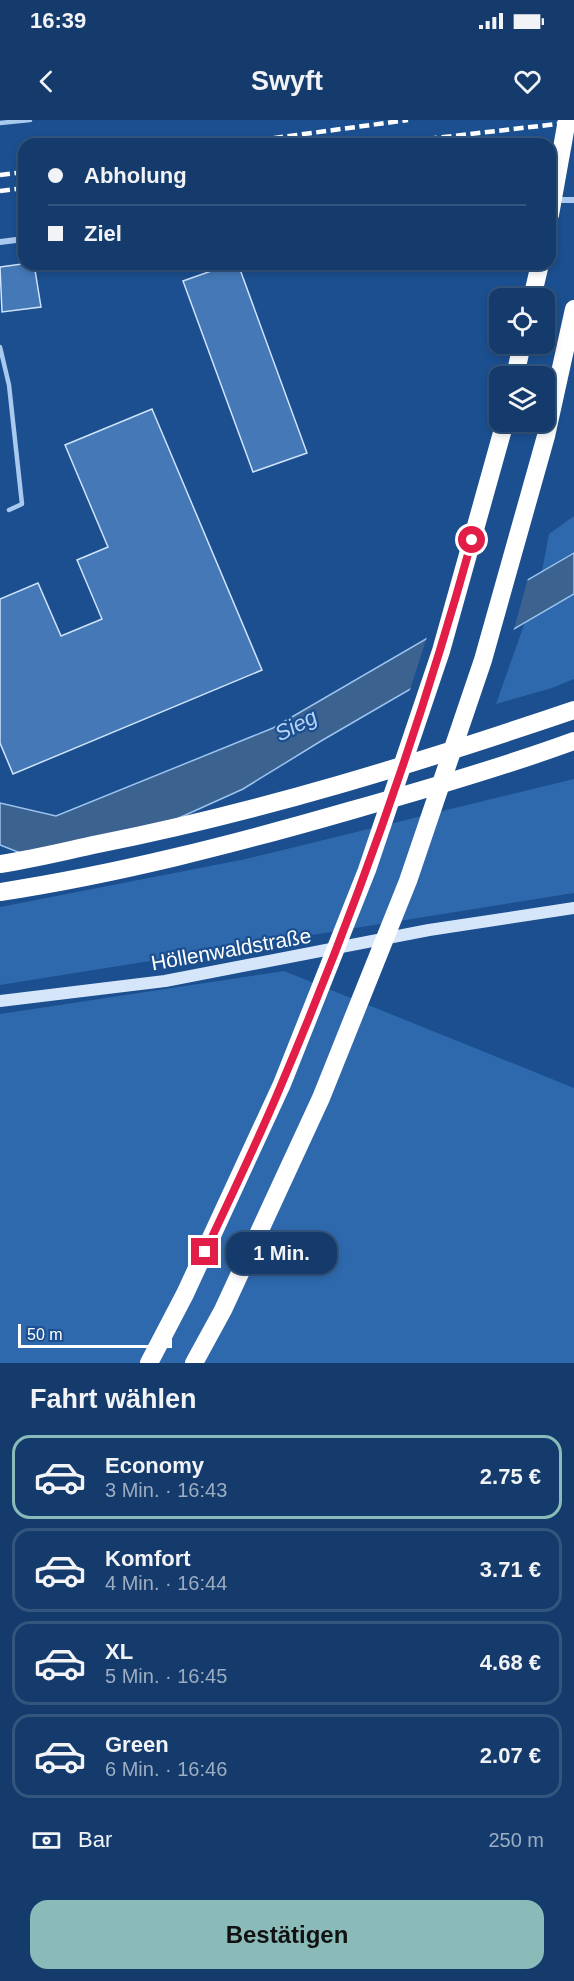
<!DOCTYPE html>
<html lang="de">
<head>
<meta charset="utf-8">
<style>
	body { margin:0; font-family:Arial,sans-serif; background:#1d4271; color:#f1f3f6; height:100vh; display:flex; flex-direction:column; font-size:22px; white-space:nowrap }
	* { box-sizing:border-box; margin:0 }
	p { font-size:20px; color:#9dadc1 }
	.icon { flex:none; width:33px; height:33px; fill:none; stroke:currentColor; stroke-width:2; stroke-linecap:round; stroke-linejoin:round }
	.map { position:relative; height:1243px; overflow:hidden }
	.side { display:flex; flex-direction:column; background:#143b6b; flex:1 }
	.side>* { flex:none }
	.guide { position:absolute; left:18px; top:18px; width:538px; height:132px; border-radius:18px; box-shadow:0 3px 9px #0003,0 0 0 2px #33557e; display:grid; align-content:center; height:132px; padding:0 30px; background:#143b6b }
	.controls { position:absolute; left:489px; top:168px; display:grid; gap:12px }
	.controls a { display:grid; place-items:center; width:66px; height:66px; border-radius:12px; background:#143b6b; box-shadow:0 3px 9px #0003,0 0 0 2px #33557e; font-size:30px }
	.scale { position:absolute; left:18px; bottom:15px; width:154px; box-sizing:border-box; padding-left:6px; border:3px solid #fff; border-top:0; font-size:16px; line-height:21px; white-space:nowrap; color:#fff; -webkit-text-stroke:4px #1b4f8f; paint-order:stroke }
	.end { position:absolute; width:27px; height:27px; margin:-14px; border:8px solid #e11d48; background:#fff; box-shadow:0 0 0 3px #fff }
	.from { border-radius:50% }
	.bubble { position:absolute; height:42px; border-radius:18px; background:#143b6b; box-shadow:0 3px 9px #0003,0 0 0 2px #33557e; font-size:20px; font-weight:600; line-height:42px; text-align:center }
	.guide b { display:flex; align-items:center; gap:21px; height:57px; font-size:22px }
	.guide b+b { border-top:2px solid #33557e }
	.guide i { width:15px; height:15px; background:#f1f3f6 }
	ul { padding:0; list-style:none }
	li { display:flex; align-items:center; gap:18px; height:84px; margin:0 12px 9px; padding:0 18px; border:3px solid #33557e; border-radius:18px }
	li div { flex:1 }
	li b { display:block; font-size:22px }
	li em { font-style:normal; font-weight:600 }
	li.current { border-color:#8bbbb9 }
	li>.icon { width:54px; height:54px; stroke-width:1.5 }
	h2 { padding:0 30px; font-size:27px; line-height:72px }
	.pay { display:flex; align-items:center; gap:15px; height:66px; padding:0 30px; font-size:22px }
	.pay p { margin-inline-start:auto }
	.cta { display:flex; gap:12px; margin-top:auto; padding:12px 30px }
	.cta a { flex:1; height:69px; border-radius:18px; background:#8bbbb9; color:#111; font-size:24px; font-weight:600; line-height:69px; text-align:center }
	.status { display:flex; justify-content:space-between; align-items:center; height:42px; padding:0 30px; background:#143b6b; direction:ltr }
	.status svg { height:16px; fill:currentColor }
	header { display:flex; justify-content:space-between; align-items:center; height:78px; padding:0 30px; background:#143b6b; font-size:27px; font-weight:600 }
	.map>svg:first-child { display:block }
</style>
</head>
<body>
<div class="status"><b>16:39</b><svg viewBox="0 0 49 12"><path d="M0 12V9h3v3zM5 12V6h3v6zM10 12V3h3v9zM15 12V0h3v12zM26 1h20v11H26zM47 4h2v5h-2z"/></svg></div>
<header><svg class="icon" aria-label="back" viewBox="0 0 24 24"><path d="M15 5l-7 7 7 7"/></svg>Swyft<svg class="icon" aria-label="heart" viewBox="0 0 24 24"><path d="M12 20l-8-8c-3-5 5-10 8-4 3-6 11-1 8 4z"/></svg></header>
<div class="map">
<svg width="574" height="1243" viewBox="0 0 574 1243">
	<rect width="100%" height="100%" fill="#1b4f8f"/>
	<path fill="#2e69ad" d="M574,396V433L542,451L549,414Z
		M574,474V559L552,568L496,584L525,502Z
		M574,659V773L0,865V787L246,739Z
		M284,851L574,968V1243H0V894Z"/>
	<path fill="#3c6290" stroke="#9cc4f0" stroke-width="1.5" d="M574,433V474L321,621L243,669L139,716L28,736L0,725V683L56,696L273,608Z"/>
	<path fill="#1b4f8f" d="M529,455L513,512L409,573L428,514Z"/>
	<path fill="#4478b7" stroke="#cfe3fa" stroke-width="1.5" d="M22,144H34L41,187L2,192L0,147Z
		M231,144H238L307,333L253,352L183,161Z
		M152,289L262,550L13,654L0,623V479L38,463L61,516L102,499L77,440L108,427L65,325Z"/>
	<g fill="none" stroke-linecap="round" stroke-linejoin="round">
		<path stroke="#a9c9ee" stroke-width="4.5" d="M0,3L30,0
			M0,227L9,265L22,384L9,390"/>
		<path stroke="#a9c9ee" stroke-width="6" d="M554,80H574
			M0,122L24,119"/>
		<path stroke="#d6e6fa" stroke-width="12" d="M0,881L165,861L429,810L574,788"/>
		<path stroke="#fff" stroke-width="18" d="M532,178L540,144
			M515,256L522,224
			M0,744C33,739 65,731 98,724C260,692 418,643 574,590
			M0,772C118,754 234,724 349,691C424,670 500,648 574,621"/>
		<path stroke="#fff" stroke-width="4.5" stroke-dasharray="10 4.5" stroke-linecap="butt" d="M230,24L408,0
			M384,24L574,2
			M0,55L24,52
			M0,71L24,68"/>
		<path stroke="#fff" stroke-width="18" d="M550,95L567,0
			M149,1243L185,1174L282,964L367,750L441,531L505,302
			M194,1243L223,1190L321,978L408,761L483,540L546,316L574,189"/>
	</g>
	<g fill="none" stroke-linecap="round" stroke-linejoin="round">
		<path stroke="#e11d48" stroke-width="8" d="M205,1132C231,1076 258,1021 282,963C357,786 421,605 472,420"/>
	</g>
	<g text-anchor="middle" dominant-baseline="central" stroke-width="4.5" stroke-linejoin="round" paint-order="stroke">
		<g font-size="21" fill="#fff" stroke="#1b4f8f">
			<text transform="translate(231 829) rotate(-10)">Höllenwaldstraße</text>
		</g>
		<g font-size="22" font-style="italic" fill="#b5d3f5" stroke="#1b4f8f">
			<text transform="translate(296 605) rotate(-27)">Sieg</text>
		</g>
	</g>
</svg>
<div class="controls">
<a><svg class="icon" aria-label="locate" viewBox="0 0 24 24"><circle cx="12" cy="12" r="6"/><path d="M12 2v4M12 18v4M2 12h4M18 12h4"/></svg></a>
<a><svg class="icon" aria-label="layers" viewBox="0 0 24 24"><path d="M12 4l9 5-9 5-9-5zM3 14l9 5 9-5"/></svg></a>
</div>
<div class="scale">50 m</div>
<i class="end from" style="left:472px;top:420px"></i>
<i class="end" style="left:205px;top:1132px"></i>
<div class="bubble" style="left:226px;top:1112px;width:111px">1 Min.</div>
<div class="guide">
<b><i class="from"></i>Abholung</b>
<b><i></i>Ziel</b>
</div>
</div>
<section class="side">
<h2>Fahrt wählen</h2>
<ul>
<li class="current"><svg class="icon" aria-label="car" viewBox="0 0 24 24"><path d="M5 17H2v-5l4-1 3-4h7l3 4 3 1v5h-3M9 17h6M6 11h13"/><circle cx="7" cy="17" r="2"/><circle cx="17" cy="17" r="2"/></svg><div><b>Economy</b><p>3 Min. · 16:43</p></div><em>2.75 €</em></li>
<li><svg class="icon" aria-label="car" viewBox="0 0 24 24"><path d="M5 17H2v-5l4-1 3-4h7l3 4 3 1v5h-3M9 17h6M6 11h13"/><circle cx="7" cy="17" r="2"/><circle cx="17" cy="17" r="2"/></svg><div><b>Komfort</b><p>4 Min. · 16:44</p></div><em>3.71 €</em></li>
<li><svg class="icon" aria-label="car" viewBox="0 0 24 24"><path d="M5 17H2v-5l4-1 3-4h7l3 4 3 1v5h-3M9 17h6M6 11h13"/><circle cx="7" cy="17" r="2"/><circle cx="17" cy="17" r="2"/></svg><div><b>XL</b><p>5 Min. · 16:45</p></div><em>4.68 €</em></li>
<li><svg class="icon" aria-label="car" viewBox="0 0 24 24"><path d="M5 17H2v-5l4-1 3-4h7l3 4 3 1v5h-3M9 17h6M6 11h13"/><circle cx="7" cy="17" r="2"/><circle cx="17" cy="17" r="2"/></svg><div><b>Green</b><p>6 Min. · 16:46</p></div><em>2.07 €</em></li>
</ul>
<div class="pay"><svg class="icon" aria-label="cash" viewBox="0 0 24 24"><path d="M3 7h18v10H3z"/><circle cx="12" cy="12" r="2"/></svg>Bar<p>250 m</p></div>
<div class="cta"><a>Bestätigen</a></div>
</section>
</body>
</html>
